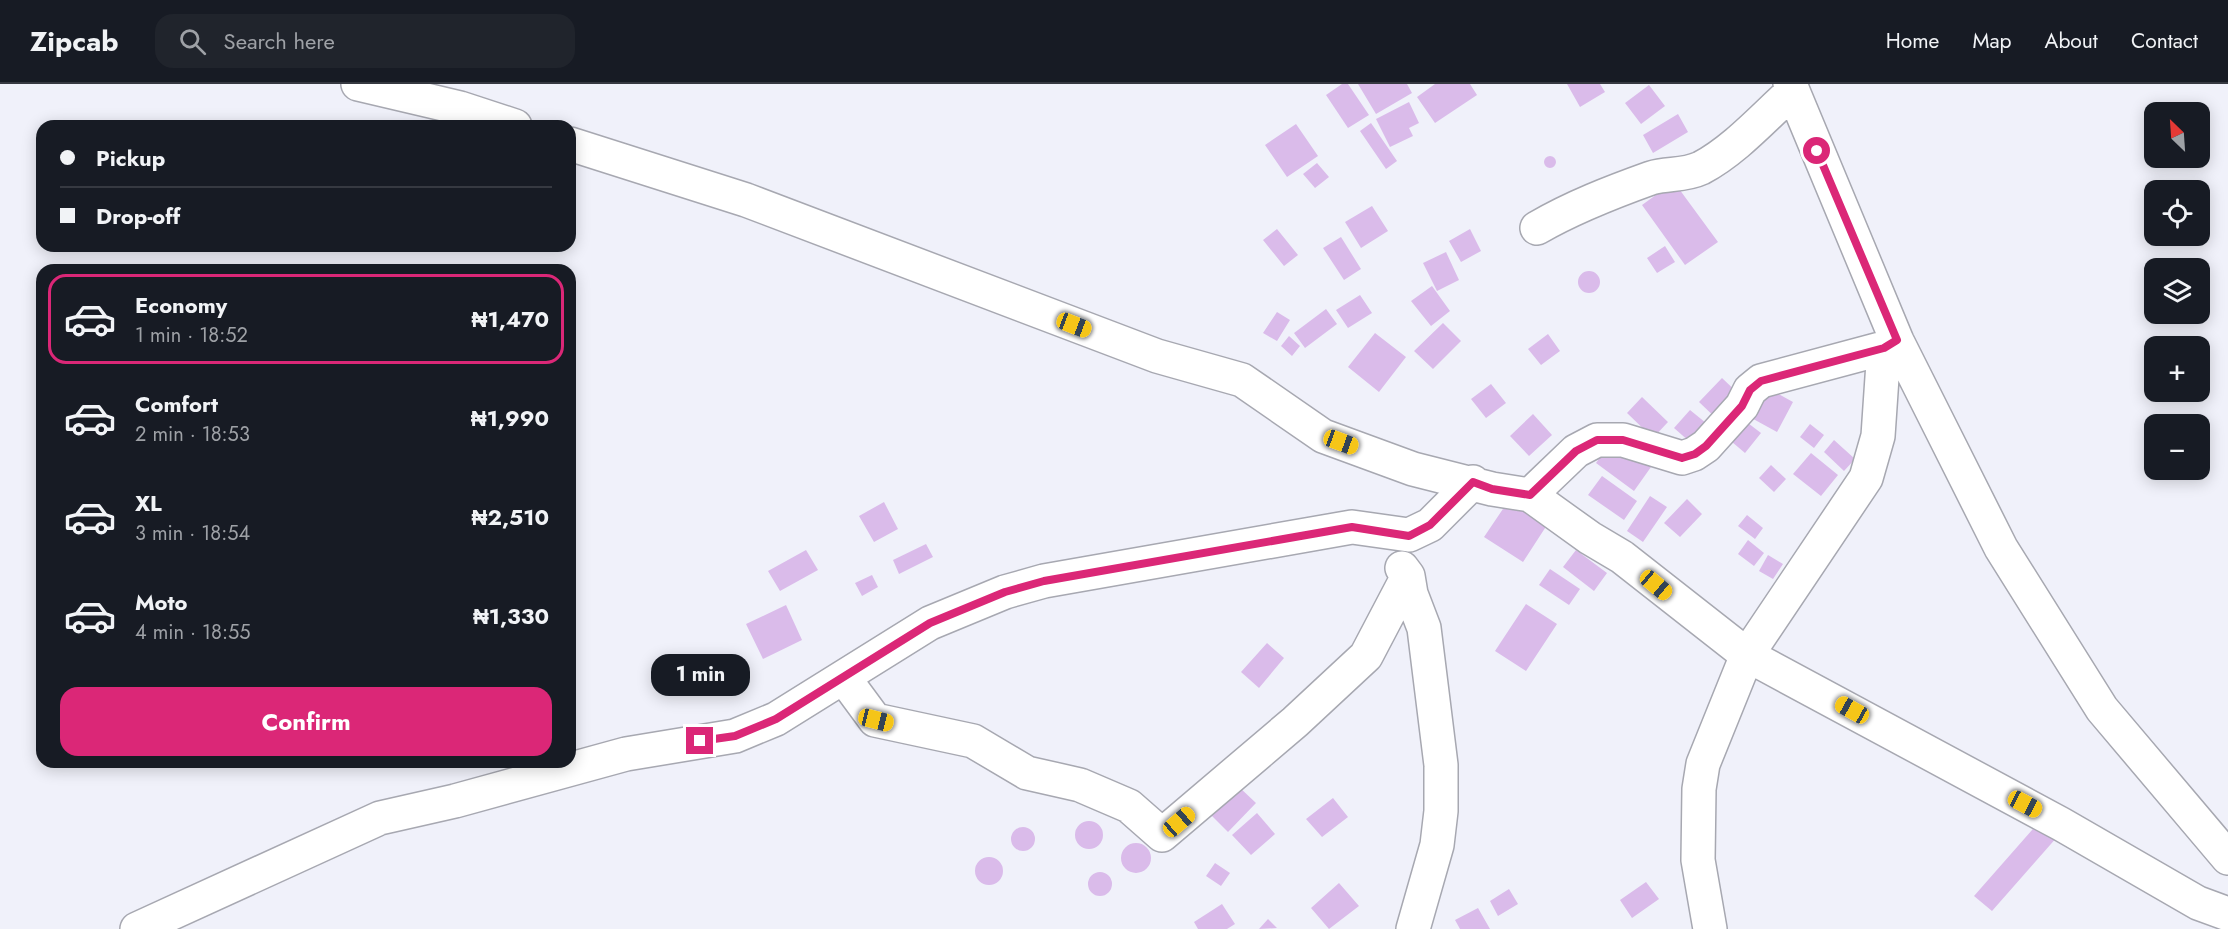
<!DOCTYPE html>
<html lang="en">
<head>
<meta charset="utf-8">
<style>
	body { margin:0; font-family:Jost,sans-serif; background:#20242c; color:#f1f3f6; height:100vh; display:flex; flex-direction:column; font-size:22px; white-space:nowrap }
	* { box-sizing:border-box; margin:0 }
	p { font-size:20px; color:#9ea1a6 }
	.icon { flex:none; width:33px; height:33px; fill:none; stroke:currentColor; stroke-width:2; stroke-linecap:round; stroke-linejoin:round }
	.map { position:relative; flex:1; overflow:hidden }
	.side { position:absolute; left:36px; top:180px; width:540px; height:504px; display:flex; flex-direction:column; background:#171b24; border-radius:18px; box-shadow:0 3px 15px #0003 }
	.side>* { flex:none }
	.hud { position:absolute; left:36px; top:36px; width:540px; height:132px; border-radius:18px; box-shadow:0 3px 15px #0003; display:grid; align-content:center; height:132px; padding:0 24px; background:#171b24 }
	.needle { width:39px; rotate:335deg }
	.buttons { position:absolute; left:2144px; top:18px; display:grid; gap:12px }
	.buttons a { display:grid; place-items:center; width:66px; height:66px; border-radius:12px; background:#171b24; box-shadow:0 3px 15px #0003; font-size:30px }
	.end { position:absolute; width:27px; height:27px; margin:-14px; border:8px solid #db2777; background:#fff; box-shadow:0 0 0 3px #fff }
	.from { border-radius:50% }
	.bubble { position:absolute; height:42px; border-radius:18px; background:#171b24; box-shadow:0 3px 15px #0003; font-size:20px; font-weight:700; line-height:42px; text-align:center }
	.car { position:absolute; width:18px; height:36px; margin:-18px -9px; border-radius:8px; box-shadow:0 0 4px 2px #0007; background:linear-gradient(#f5c518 24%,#345 0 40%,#f5c518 0 76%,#345 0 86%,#f5c518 0) }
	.hud b { display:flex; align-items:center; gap:21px; height:57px; font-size:22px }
	.hud b+b { border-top:2px solid #363941 }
	.hud i { width:15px; height:15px; background:#f1f3f6 }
	ul { padding:10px 0 0; list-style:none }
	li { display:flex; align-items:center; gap:18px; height:90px; margin:0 12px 9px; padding:0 12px; border:3px solid transparent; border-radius:18px }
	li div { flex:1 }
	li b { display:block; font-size:22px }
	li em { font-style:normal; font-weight:700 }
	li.on { border-color:#db2777 }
	li>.icon { width:54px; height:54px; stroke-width:1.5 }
	.cta { display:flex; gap:12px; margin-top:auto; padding:12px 24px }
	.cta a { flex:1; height:69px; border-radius:18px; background:#db2777; color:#fff; font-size:24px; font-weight:700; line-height:69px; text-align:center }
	header { display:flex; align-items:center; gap:36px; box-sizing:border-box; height:84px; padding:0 30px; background:#171b24; border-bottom:2px solid #363941 }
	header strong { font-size:28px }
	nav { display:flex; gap:33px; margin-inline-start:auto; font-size:21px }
	.search { width:420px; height:54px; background:#20242c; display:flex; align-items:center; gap:15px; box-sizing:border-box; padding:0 21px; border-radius:18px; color:#9ea1a6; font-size:22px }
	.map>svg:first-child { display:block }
</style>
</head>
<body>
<header>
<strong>Zipcab</strong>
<div class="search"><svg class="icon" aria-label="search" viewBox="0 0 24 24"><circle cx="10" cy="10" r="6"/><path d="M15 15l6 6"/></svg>Search here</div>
<nav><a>Home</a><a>Map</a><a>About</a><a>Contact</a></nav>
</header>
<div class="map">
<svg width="2228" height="845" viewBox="0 0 2228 845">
	<rect width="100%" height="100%" fill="#f0f1fa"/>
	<path fill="#dabbea" d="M1342,0H1348L1369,31L1348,44L1326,11Z
		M1358,0H1407L1412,9L1376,30Z
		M1435,0H1470L1477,11L1435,39L1417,13Z
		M1567,0H1600L1605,8L1580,23Z
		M1649,1L1665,22L1641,40L1625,19Z
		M1409,18L1419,39L1409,44L1413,52L1390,63L1376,35Z
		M1678,30L1688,48L1653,69L1643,51Z
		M1371,39L1397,77L1386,85L1360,47Z
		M1296,40L1318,72L1287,93L1265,61Z
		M1544 78a6 6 0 1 1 12 0a6 6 0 1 1-12 0Z
		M1317,79L1329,93L1315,104L1303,90Z
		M1674,98L1718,158L1685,181L1642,121Z
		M1372,122L1388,147L1361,164L1345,138Z
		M1277,145L1298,171L1284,182L1263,156Z
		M1470,145L1481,167L1461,178L1449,157Z
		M1341,153L1361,185L1344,196L1323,164Z
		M1665,162L1675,178L1657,189L1647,174Z
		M1446,168L1459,196L1437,207L1423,179Z
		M1578 198a11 11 0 1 1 22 0a11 11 0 1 1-22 0Z
		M1432,202L1450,227L1431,242L1411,217Z
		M1360,211L1372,229L1348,244L1336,226Z
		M1326,225L1337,240L1305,264L1294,249Z
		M1277,228L1290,236L1277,257L1263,249Z
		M1443,239L1461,257L1433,285L1414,267Z
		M1375,249L1406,273L1379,308L1348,283Z
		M1548,250L1560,267L1541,281L1528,265Z
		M1289,252L1300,262L1292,272L1281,262Z
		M1722,294L1743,314L1720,338L1699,318Z
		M1491,300L1506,319L1486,334L1471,315Z
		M1762,301L1793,318L1777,348L1746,331Z
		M1642,313L1668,338L1653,354L1627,329Z
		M1690,326L1706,339L1690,358L1674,344Z
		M1533,330L1552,351L1529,372L1510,352Z
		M1740,333L1761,349L1745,369L1725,352Z
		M1810,340L1824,351L1814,364L1800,353Z
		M1613,355L1651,383L1634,407L1596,379Z
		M1834,356L1855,375L1844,387L1824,368Z
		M1811,369L1838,391L1821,412L1793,390Z
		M1771,381L1786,395L1774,408L1759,394Z
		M1602,392L1637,417L1624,436L1588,411Z
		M1650,412L1667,423L1643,458L1627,447Z
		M1687,415L1702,430L1680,453L1664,439Z
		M1509,416L1547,441L1523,478L1484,453Z
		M884,418L898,445L874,458L859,432Z
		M1747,431L1763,444L1755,455L1738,442Z
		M1748,456L1764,469L1754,482L1738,470Z
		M926,460L933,473L899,490L893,476Z
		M806,466L818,486L780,507L768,487Z
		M1576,466L1607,489L1594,507L1563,483Z
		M1768,471L1783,480L1773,495L1759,487Z
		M1550,485L1580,505L1569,521L1539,501Z
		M872,491L878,503L862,512L855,499Z
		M1526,520L1557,540L1526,587L1495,567Z
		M786,521L802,556L763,575L746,540Z
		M1267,559L1284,574L1259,604L1241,588Z
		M1238,702L1256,719L1228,748L1210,730Z
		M1333,714L1348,733L1322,753L1306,735Z
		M1257,729L1275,750L1251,771L1232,751Z
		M2040,737L2058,752L1992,827L1974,812Z
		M1075 751a14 14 0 1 1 28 0a14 14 0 1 1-28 0Z
		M1011 755a12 12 0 1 1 24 0a12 12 0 1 1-24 0Z
		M1121 774a15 15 0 1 1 30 0a15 15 0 1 1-30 0Z
		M975 787a14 14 0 1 1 28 0a14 14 0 1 1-28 0Z
		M1215,779L1230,789L1221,802L1206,792Z
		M1088 800a12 12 0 1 1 24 0a12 12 0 1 1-24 0Z
		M1646,798L1659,815L1632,834L1620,816Z
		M1339,799L1359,822L1329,845L1311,824Z
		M1509,805L1518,820L1498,832L1490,817Z
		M1222,820L1235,840L1227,845H1198L1194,838Z
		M1478,824L1490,845H1460L1455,836Z
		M1268,835L1277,844L1259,845Z"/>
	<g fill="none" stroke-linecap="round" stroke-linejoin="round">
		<defs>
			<path id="street" d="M358,0L460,24L515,42
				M1790,0L1897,257L2001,464L2102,625L2228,774
				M570,60L746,116L1157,272L1242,296L1323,352L1413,385L1492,405L1530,411L1590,454L1622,473L1747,571L2061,740L2198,819L2228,830
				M1537,144C1573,123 1612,108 1651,94C1668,89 1684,92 1701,84C1735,66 1764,33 1793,7
				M1530,411L1576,367L1597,356H1623L1682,374L1694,370L1706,362L1742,322L1750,306L1761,297L1884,264L1897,257
				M1402,484L1408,492L1411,510L1424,544L1441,681V727L1437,761L1413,845
				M844,594L875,636L973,657L1027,689L1080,701L1129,722L1162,751L1295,638L1366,572L1408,492
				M137,845L380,734L455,717L626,670L735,652L776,635L930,539L1005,508L1044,497L1352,443L1409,451L1430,441L1473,398
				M1710,845L1698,776L1699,705L1703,680L1747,571L1866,394L1878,352L1884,264"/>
		</defs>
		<use href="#street" stroke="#a7a8b1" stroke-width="36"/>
		<use href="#street" stroke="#fff" stroke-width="33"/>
	</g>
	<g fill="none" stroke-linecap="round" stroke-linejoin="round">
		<path stroke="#db2777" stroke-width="8" d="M700,657L735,652L776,635L930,539L1005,508L1044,497L1352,443L1409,452L1430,441L1473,398L1492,405L1530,411L1576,367L1597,356H1623L1682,374L1695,370L1706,362L1742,322L1750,306L1761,297L1884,264L1897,256L1817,67"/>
	</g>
</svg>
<div class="buttons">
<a><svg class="needle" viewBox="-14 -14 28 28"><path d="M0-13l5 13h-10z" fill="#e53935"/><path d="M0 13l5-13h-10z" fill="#9ea1a6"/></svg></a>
<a><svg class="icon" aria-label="locate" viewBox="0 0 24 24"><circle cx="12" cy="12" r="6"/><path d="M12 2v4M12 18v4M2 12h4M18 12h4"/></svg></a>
<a><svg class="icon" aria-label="layers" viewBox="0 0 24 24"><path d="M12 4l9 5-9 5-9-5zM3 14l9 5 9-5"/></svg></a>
<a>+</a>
<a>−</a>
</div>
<i class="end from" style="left:1817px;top:67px"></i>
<i class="end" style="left:700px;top:657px"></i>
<div class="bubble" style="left:651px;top:570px;width:99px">1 min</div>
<i class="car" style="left:1074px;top:241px;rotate:111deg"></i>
<i class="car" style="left:1341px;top:358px;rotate:110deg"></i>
<i class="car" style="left:1656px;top:501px;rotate:130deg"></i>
<i class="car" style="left:1852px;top:626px;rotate:299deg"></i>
<i class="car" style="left:876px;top:636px;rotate:104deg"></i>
<i class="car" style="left:2025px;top:720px;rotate:118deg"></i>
<i class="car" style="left:1179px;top:738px;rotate:49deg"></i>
<div class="hud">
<b><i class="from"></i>Pickup</b>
<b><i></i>Drop-off</b>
</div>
<section class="side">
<ul>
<li class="on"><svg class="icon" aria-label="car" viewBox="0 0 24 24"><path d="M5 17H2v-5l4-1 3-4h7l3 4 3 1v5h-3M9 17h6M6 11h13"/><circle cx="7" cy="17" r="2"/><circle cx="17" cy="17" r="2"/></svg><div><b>Economy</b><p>1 min · 18:52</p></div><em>₦1,470</em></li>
<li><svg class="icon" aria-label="car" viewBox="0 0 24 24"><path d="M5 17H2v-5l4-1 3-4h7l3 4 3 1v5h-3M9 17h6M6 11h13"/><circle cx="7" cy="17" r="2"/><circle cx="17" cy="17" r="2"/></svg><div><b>Comfort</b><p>2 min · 18:53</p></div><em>₦1,990</em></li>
<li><svg class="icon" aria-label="car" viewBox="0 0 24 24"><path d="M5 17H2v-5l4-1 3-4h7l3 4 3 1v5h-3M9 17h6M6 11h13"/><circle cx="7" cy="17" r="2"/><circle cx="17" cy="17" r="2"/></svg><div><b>XL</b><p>3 min · 18:54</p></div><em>₦2,510</em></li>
<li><svg class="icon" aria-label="car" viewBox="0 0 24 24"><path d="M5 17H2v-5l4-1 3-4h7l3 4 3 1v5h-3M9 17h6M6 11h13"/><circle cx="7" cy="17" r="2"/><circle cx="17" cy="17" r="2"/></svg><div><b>Moto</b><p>4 min · 18:55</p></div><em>₦1,330</em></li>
</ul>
<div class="cta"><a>Confirm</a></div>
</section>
</div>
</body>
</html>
